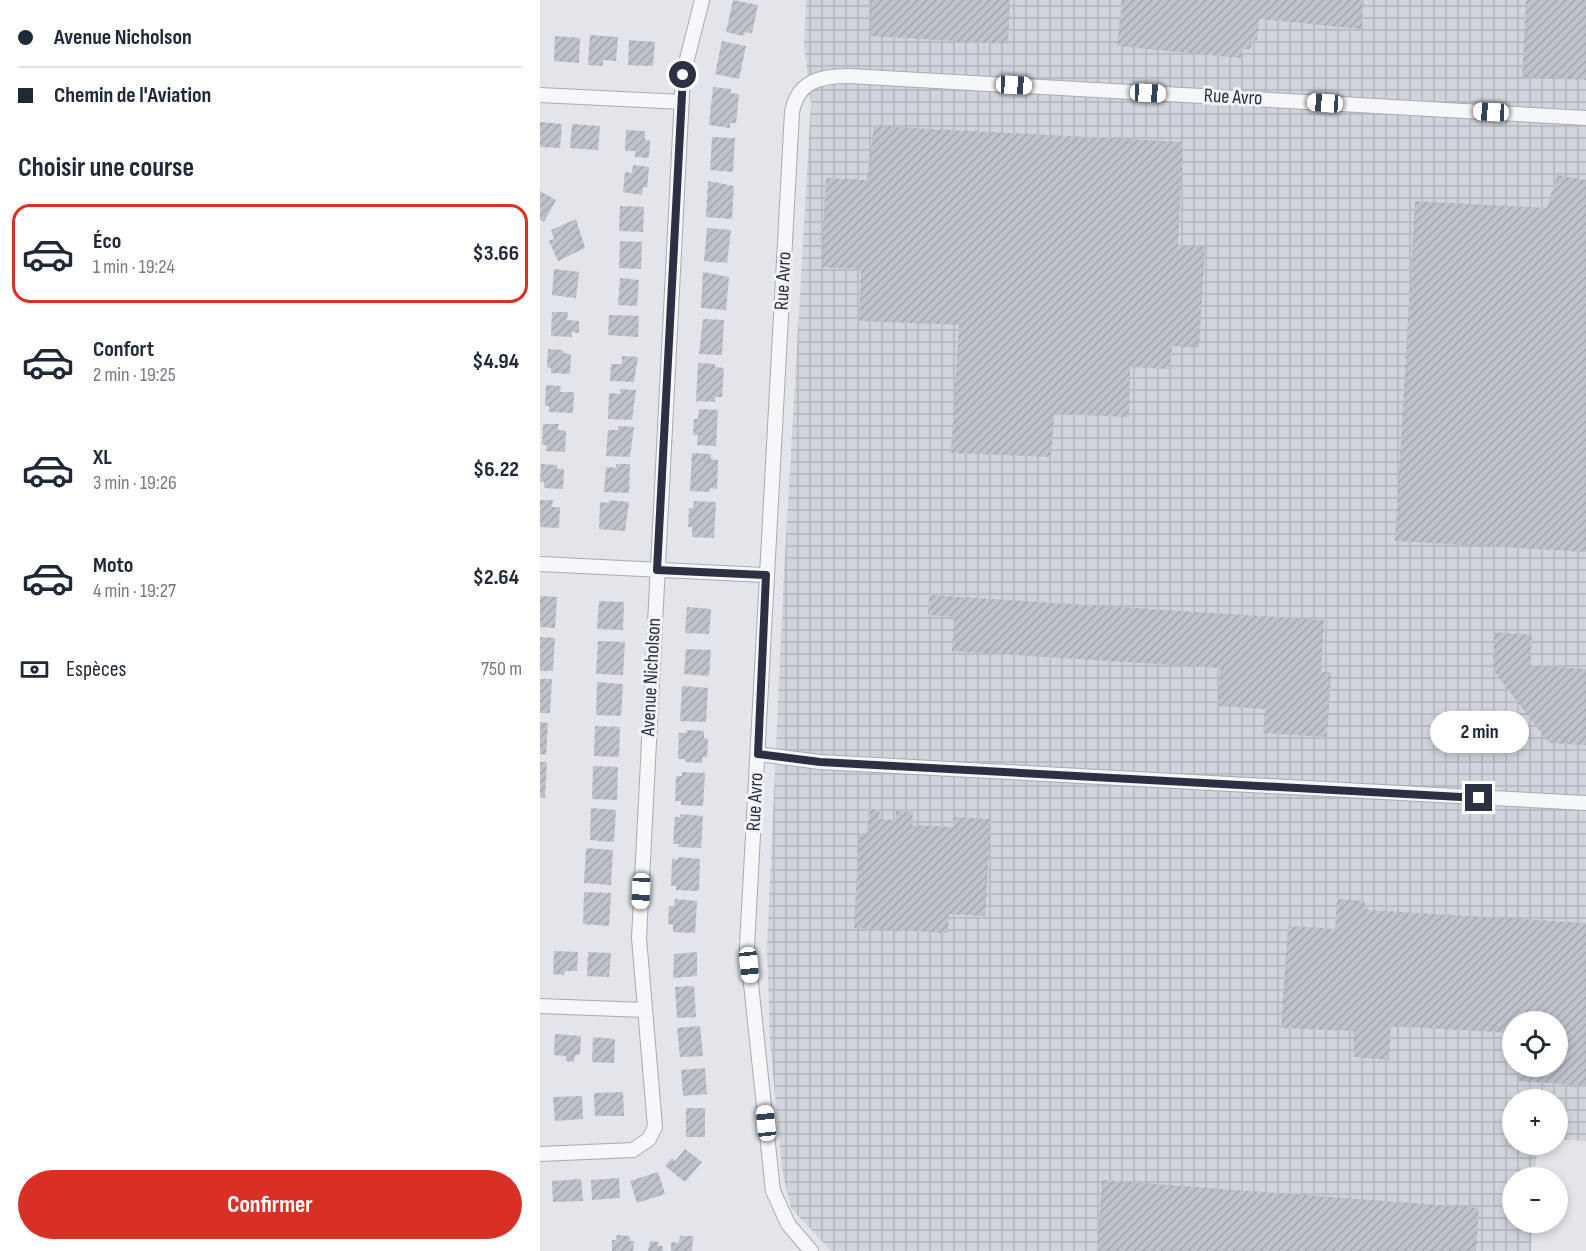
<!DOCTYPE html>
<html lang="fr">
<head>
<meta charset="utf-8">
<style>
	body { margin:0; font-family:"Sofia Sans Condensed",sans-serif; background:#f2f2f3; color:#1f2937; height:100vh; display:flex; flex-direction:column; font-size:22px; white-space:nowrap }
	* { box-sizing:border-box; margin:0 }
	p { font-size:20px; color:#747a83 }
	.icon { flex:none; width:33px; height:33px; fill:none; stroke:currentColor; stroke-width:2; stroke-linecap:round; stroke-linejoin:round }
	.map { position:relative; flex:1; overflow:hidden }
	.details { display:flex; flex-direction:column; background:#fff; width:540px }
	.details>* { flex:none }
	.hud { display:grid; align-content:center; height:132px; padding:0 18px; background:#fff }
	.fabs { position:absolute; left:962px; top:1011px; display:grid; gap:12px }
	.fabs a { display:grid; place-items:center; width:66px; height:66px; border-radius:50%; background:#fff; box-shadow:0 3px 9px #0003; font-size:30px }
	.end { position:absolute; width:27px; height:27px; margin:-14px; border:8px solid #2c3042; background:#fff; box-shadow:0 0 0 3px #fff }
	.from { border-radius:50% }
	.bubble { position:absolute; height:42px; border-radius:21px; background:#fff; box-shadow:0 3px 9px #0003; font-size:20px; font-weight:700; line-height:42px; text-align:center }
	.car { position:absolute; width:18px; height:36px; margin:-18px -9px; border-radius:8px; box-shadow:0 0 4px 2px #0007; background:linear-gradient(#fff 24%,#345 0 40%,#fff 0 76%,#345 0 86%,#fff 0) }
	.hud b { display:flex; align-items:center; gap:21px; height:57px; font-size:22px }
	.hud b+b { border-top:2px solid #e0e1e3 }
	.hud i { width:15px; height:15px; background:#1f2937 }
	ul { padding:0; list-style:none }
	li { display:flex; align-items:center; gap:18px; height:99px; margin:0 12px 9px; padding:0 6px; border:3px solid transparent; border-radius:18px }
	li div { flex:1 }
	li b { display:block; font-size:22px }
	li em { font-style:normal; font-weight:700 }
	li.active { border-color:#d93025 }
	li>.icon { width:54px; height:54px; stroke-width:1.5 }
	h2 { padding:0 18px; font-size:27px; line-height:72px }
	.pay { display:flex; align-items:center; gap:15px; height:66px; padding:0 18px; font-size:22px }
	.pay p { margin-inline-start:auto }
	.cta { display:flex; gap:12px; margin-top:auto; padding:12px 18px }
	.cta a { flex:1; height:69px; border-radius:36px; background:#d93025; color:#fff; font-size:24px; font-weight:700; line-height:69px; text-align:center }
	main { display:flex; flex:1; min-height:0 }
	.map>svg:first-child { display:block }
</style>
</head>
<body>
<main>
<section class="details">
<div class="hud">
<b><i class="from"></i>Avenue Nicholson</b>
<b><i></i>Chemin de l'Aviation</b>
</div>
<h2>Choisir une course</h2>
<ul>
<li class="active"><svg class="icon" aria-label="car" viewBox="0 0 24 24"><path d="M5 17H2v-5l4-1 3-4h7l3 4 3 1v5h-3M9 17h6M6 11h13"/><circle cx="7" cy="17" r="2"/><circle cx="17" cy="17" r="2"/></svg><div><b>Éco</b><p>1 min · 19:24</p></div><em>$3.66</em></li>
<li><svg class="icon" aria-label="car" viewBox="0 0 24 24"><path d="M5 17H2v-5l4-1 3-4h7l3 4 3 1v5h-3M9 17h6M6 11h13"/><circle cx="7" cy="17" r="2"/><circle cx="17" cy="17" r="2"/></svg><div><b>Confort</b><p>2 min · 19:25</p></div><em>$4.94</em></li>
<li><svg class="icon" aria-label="car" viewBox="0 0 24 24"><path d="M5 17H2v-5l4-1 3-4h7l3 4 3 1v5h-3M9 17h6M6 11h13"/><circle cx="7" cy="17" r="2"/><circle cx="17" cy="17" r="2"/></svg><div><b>XL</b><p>3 min · 19:26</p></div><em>$6.22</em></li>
<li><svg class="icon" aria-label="car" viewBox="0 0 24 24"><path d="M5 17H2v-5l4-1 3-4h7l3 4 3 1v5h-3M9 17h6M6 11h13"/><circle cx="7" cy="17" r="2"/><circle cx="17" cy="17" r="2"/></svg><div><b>Moto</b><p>4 min · 19:27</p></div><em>$2.64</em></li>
</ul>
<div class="pay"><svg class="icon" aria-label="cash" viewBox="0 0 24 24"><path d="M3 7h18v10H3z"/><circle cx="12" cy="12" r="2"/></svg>Espèces<p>750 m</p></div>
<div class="cta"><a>Confirmer</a></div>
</section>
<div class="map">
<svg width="1046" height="1251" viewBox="0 0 1046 1251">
	<defs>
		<pattern id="industrial-grid" width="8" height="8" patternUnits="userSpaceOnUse" patternTransform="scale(1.5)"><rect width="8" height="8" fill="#d2d4dc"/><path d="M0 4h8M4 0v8" fill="none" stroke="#b4b6be"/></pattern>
		<pattern id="building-hatch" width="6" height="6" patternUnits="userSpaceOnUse" patternTransform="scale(1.5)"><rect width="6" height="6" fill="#bec0ca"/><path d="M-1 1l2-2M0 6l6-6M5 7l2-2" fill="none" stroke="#a3a5af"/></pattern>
	</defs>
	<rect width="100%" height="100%" fill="#e3e5eb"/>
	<path fill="url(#industrial-grid)" fill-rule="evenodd" d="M266,0H1046V1141L1017,1139V1100H972V1144L997,1145L995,1177L972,1178V1222L992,1223L991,1251H291L251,1208L242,1170L230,1041L227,946L244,572L271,104L264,45ZM972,1022H1017V1066H972Z"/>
	<path fill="url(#building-hatch)" d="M193,0L218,5L212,33L205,32L204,36L186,32Z
		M331,0H470L468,44L329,36Z
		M582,0H824L821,29L719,19L717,40H712L711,49H702L701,58L577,46Z
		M986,0H1046V80L982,77Z
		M50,35L78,37L76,61L63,60V66L48,65Z
		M15,36L40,38L39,63L14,61Z
		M89,40L115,42L113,66L88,65Z
		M182,41L206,46L199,79L175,74Z
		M173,87L191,89V93L199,94L196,123H190V128L169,125Z
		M0,122L22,124L20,148L0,147Z
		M32,124L60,126L58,150L30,148Z
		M334,126L643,142L638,245L665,247L659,348L632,346L630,369L590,367L589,417L514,414L511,457L411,453L419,325L319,321L321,269L281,267L286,178L327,180Z
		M86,130L105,131V140H110L109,158L95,157V151H85Z
		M172,137L195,138L193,172L170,170Z
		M93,165L109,167L107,188L103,187L102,195L83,192L85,172L92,173Z
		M1017,175L1046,180V552L855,541L875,201L1007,208Z
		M168,181L194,186L192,219L166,217Z
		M0,191L16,200L4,222L0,220Z
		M80,206L104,207L103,232L79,231Z
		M36,219L45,248L18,261L9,241L14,239L11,230Z
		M167,228L191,230L187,263L164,261Z
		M80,241L102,242L101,269L79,268Z
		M14,269L39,272L36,298L12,295Z
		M163,272L189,277L186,310L161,308Z
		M80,278L99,280L97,306L78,305Z
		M12,312H28L27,320L39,321V333L32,332V337L11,336Z
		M69,315L99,316L98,337L68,335Z
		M163,319L184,320L182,355L159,354Z
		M8,349L23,350V353L31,354L30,374L11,373V368L7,367Z
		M82,356L98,357L94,382L70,381L71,364H82Z
		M158,363L175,364V367L184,368L182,397H175V402L156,401Z
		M6,385L21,386L20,392H34L33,413L9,412V406H5Z
		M80,389L96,390L92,420L68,419L69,393L80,394Z
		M159,409L178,410L176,446L157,445L158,435H153L154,419H158Z
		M3,424H19L18,430L26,431L25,452L6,451L7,445H2Z
		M78,426L94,427L90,457L66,456L68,430H78Z
		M152,453L171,454V459L178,460L177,489L170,488L169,492L150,491Z
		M1,464L17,465V469H24L23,489L4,488V482H0Z
		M76,464H90L89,493L64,492L66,467L76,468Z
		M0,500H13L12,507H20L19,528L0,527Z
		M69,500L89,502L85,531L59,529L60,502L69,503Z
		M154,501L176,502L174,538L152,537V527H148L149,508H153Z
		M389,595L784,620L781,672H791L787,737L723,733L725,709L678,706L680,668L412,651L414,617L388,615Z
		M0,596L17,597L15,628L0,627Z
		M59,601L84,602L83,630L57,629Z
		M147,607L171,609L169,634L145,633Z
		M954,632L992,635L990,665L1046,669V745L1009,743L953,670Z
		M0,637L15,638L13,671H0Z
		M58,641L85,642L83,675L56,674Z
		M146,649L171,650L169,676L144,674Z
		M0,679H12L10,713H0Z
		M57,682L83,684L81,716L56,715Z
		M142,686L168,688L166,722L140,721Z
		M0,722L8,723L6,755L0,754Z
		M55,726L80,727L79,757L54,756Z
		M147,730L164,731V738L168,739L167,757H163L162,763L145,762V759H138L139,733H146Z
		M0,762H7L5,798L0,797Z
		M53,766L78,767L77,800L52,799Z
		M142,772L165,773L163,806L141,805V801H135L136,776H142Z
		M51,808L76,810L74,842L50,840Z
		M329,809H340L339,819L356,820V811L373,812L372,825L413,827V817L451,819L445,916L409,914L408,933L314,928L319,833L327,834Z
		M140,814L163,816L161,848L138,847L139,844H133L135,817H140Z
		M46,848L73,850L71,885L44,883Z
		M138,857L160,859L159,891L136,890V886H131L132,859L138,860Z
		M44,892L71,893L69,926L43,924Z
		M135,899L157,901L155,933L133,932V925L128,924L129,906H134Z
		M797,899L824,901L828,910L1046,923V1086L979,1081V1066H1017V1022H972V1033L851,1026L849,1060L814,1057L813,1031L741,1028L748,926L795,929Z
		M14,951L38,952L37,971H25L24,975L13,974Z
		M48,952L71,953L69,977L47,976Z
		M157,952V976L133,978L134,954Z
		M154,986L156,1017L137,1018L135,987Z
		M160,1026L163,1056L140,1057L137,1028Z
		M15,1034L41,1036L40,1055H35L34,1062L26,1061V1056L14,1055Z
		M53,1037L75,1039L74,1063L52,1062Z
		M165,1068L167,1094L143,1096L141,1070Z
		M83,1092L84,1116H55L54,1093Z
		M42,1096L43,1119L15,1121L13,1097Z
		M146,1108H165V1137H146Z
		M145,1149L162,1162L145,1182L125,1166L132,1158L135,1161Z
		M118,1172L125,1194L97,1203L90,1181Z
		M79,1178L80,1198L52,1200L51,1180Z
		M41,1179L43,1201L13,1202L12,1181Z
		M562,1180L939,1208L936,1251H557Z
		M77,1235L90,1236V1241H94L93,1251H72V1240H76Z
		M140,1236H153L152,1251H131V1242L139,1243Z
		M110,1241L119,1242L118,1246H123V1251H108Z"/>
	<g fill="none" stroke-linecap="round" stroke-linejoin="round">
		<defs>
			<path id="minor" d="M0,95L142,102
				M0,564L226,575
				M218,754L280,762L1046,803
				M0,1006L104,1010
				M0,1154L93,1150L109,1139L115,1127L99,938L143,75L162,0
				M271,1251L248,1224L233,1191L207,946L252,112C258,81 280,76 309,76L1046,118"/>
		</defs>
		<use href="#minor" stroke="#a8abb5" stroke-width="16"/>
		<use href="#minor" stroke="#f6f7f9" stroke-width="14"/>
	</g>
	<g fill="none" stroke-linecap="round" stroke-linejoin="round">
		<path stroke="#2c3042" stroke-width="8" d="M143,75L117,570L226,575L218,754L280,762L939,798"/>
	</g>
	<g text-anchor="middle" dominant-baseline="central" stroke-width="6" stroke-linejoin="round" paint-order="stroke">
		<g font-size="20" fill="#2c3042" stroke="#f3f4f8">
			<text transform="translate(693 97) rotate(3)">Rue Avro</text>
			<text transform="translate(243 281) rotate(-87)">Rue Avro</text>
			<text transform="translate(111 677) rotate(-87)">Avenue Nicholson</text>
			<text transform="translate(215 802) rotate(-87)">Rue Avro</text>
		</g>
	</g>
</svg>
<div class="fabs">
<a><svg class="icon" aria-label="locate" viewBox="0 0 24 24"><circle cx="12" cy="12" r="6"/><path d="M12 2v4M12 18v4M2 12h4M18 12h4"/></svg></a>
<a>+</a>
<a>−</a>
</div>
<i class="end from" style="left:143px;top:75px"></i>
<i class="end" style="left:939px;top:798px"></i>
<div class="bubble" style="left:890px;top:711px;width:99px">2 min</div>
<i class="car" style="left:474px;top:85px;rotate:93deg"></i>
<i class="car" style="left:608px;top:93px;rotate:93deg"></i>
<i class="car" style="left:785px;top:103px;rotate:274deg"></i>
<i class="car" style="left:951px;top:112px;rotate:273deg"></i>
<i class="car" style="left:101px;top:891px;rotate:183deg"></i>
<i class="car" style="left:209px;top:965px;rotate:174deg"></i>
<i class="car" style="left:226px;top:1123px;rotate:354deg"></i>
</div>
</main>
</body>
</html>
